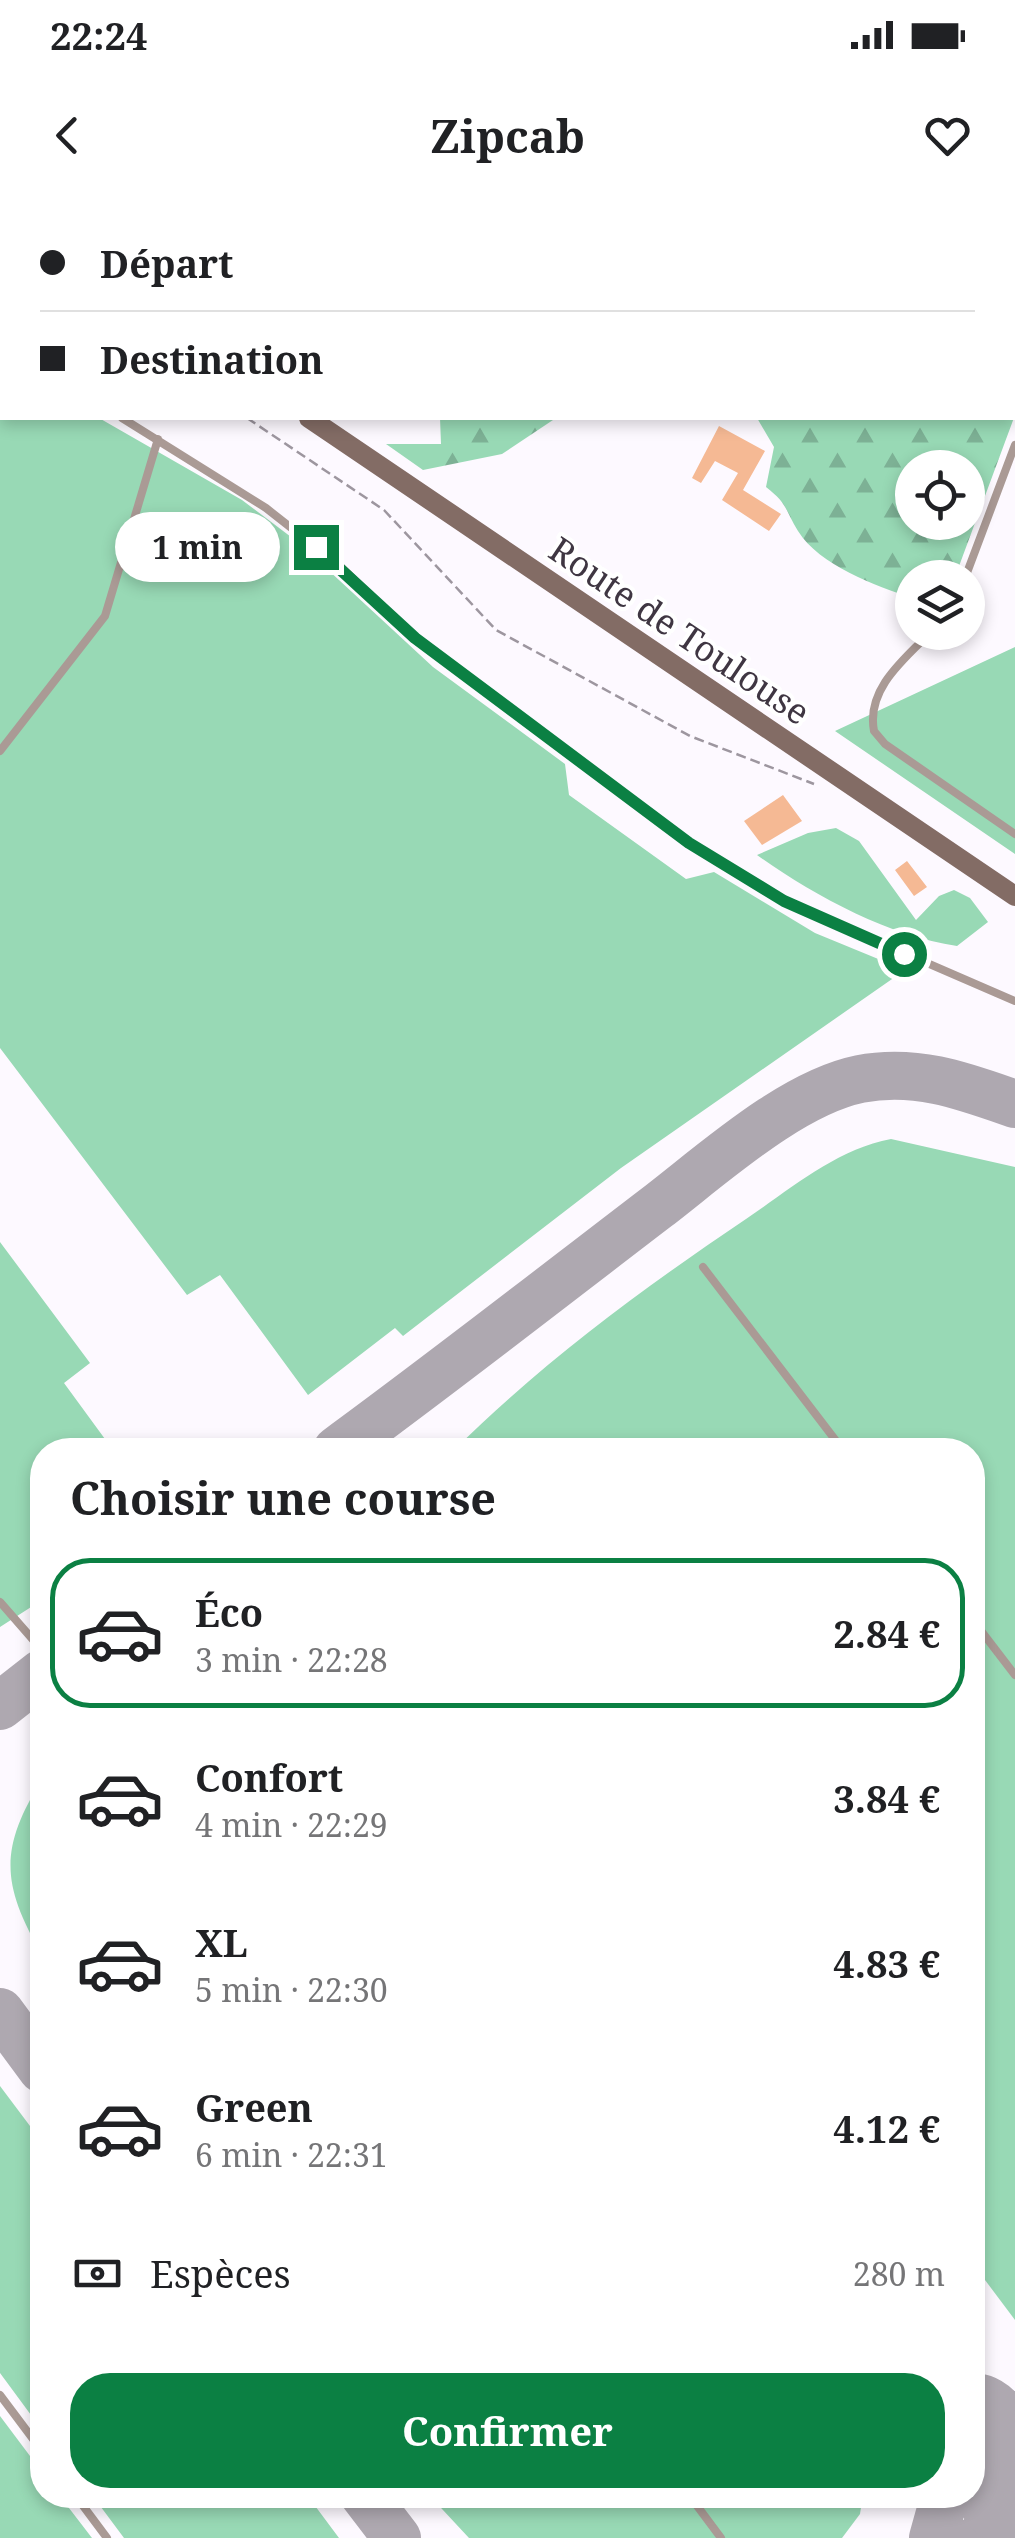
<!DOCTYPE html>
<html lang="fr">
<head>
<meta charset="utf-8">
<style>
	body { margin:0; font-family:"Noto Serif",serif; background:#f2f2f2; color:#202124; height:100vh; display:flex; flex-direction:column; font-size:38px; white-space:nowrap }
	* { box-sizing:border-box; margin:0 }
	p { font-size:32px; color:#757577 }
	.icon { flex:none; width:55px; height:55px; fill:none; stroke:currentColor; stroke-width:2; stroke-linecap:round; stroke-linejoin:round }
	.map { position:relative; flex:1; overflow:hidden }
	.sheet { position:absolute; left:30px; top:1238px; width:955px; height:1070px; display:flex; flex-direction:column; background:#fff; border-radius:40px; box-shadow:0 5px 15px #0003 }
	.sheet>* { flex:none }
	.banner { position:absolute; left:0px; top:0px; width:1015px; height:220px; box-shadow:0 5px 15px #0003; display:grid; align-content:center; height:220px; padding:0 40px; background:#fff }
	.fabs { position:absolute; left:895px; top:250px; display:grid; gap:20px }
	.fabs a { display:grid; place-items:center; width:90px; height:90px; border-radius:50%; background:#fff; box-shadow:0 5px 15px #0003; font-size:50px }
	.end { position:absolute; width:45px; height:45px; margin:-22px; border:12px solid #0b8043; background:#fff; box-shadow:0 0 0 5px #fff }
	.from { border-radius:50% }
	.bubble { position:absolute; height:70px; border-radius:35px; background:#fff; box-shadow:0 5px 15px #0003; font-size:32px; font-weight:700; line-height:70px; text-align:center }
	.banner b { display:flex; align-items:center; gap:35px; height:95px; font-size:38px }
	.banner b+b { border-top:2px solid #e0e0e0 }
	.banner i { width:25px; height:25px; background:#202124 }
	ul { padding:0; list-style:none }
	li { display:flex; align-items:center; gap:30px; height:150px; margin:0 20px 15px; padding:0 20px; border:5px solid transparent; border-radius:40px }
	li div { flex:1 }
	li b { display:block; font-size:38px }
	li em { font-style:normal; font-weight:700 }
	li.selected { border-color:#0b8043 }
	li>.icon { width:90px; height:90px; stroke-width:1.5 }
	h2 { padding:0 40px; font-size:45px; line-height:120px }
	.pay { display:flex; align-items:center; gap:25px; height:110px; padding:0 40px; font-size:38px }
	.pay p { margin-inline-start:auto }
	.primary-button { display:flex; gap:20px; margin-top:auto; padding:20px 40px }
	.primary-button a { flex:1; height:115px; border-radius:40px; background:#0b8043; color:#fff; font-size:40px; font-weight:700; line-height:115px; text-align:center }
	.status { display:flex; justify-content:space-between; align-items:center; height:70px; padding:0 50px; background:#fff; direction:ltr }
	.status svg { height:28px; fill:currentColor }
	header { display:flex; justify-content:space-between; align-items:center; height:130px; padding:0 40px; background:#fff; font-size:45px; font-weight:700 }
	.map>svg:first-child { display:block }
</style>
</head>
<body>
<div class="status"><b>22:24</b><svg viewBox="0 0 49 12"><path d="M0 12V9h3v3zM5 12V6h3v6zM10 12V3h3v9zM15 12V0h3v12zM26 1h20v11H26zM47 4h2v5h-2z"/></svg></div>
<header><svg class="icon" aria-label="back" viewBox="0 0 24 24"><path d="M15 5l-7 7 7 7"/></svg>Zipcab<svg class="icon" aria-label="heart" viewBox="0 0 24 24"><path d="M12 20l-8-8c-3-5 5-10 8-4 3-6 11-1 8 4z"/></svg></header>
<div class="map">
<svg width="1015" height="2338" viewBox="0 0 1015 2338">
	<defs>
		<pattern id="forest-firs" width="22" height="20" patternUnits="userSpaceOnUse" patternTransform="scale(2.5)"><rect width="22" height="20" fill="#98d9b5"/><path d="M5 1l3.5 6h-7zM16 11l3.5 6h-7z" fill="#7db195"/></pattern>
	</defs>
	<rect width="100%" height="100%" fill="#fdf9ff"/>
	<path fill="#98d9b5" d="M0,156L2,218H99L242,300L299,343L433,467L565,564L569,595L686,679L714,672L815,733L905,770L621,968L403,1136L395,1128L308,1195L220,1075L187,1095L0,848Z
		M1015,447V654L835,531Z
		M836,628L859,641L916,720L939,696L954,690L970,698L988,722L957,746C888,736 813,695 757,655L808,633Z
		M891,939L1015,967V2120L973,2064L972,1250H454C543,1162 642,1089 746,1019C792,988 835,950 891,939Z
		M0,1042L90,1163L64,1183L113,1250H42V1400L0,1427Z
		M42,1579V1755C0,1682 0,1648 42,1579Z
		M0,1886L42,1942V2230L0,2173Z
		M0,2216L42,2272V2295H59L92,2338H0Z
		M92,2295H307L339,2338H124Z
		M429,2295H863L860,2314L842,2338H469Z"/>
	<path fill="url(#forest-firs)" fill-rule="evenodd" d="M1013,104L1015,215L955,377L912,378V398C876,386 819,365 798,331C785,310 788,304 766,287L774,247L757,218H1012ZM912,268H968V322H912Z
		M440,218H556L502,254L423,270L386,244H441Z"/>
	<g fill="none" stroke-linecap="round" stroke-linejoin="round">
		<path stroke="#aea8b0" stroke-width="48" d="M337,1250C445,1171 551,1088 657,1007C713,964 791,893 860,879C916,868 964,886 1015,904
			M0,1506L42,1473
			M0,1812L42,1869
			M972,2200L1015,2217
			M364,2295L397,2338
			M933,2338L945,2295
			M979,2338L1015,2311"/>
		<path stroke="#aea8b0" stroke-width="118" d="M972,2232L1015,2288"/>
	</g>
	<path fill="#f5b994" d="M719,226L765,251L743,290L781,314L769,331L722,300L738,273L715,261L701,283L692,278Z
		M783,595L802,621L762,645L744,621Z
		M907,661L927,687L914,696L895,670Z"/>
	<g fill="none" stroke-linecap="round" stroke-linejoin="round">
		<path stroke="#9d969f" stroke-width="2.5" stroke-dasharray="10 5" stroke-linecap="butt" d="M0,50L2,52
			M247,218L384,310L496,430L690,536L814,584"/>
		<path stroke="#aa9a95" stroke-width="8" d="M920,2V0
			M1012,92L1015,93
			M0,141L2,143
			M122,218L266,308L341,367L415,438L689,643L784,701L1015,801
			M965,378L1015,245
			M931,432C904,459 866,489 874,531L885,544L1015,634
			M0,551L105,416L158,239
			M703,1067L843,1250
			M0,1402L42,1450
			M972,1419L1015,1475
			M0,2195L42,2251
			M75,2295L107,2338
			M689,2295L721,2338"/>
		<path stroke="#aa9a95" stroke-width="15" d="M124,2L126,0"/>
		<path stroke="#836c65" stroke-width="20" d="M0,4L2,6
			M309,218L1015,696"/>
	</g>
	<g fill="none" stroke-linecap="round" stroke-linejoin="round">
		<path stroke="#0b8043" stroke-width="12" d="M316,347L415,438L689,643L784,701L904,754"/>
	</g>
	<g text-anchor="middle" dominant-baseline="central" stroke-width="8" stroke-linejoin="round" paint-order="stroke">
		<g font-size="35" fill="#3f3642" stroke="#fff">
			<text transform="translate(680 430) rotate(34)">Route de Toulouse</text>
		</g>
	</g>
</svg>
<div class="fabs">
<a><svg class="icon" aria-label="locate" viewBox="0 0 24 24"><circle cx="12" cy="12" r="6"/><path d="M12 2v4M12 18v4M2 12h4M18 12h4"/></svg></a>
<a><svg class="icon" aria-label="layers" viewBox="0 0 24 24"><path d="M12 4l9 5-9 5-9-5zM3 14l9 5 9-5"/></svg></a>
</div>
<i class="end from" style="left:904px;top:754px"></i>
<i class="end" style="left:316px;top:347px"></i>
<div class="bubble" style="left:115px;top:312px;width:165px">1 min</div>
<div class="banner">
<b><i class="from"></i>Départ</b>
<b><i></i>Destination</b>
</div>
<section class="sheet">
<h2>Choisir une course</h2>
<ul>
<li class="selected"><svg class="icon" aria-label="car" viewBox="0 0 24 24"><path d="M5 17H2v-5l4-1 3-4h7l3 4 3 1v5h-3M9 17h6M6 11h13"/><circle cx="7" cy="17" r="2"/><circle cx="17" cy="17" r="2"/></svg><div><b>Éco</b><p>3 min · 22:28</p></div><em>2.84 €</em></li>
<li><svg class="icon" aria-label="car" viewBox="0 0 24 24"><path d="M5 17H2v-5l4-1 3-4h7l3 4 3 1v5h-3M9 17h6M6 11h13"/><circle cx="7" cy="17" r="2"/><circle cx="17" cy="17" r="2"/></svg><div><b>Confort</b><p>4 min · 22:29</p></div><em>3.84 €</em></li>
<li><svg class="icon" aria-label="car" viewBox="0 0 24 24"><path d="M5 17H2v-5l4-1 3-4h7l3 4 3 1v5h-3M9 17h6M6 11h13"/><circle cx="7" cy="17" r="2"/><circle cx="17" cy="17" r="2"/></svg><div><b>XL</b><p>5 min · 22:30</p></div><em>4.83 €</em></li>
<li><svg class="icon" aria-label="car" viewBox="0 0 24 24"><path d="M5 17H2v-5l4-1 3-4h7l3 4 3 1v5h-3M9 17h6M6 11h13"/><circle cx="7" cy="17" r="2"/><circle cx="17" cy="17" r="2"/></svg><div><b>Green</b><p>6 min · 22:31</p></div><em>4.12 €</em></li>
</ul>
<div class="pay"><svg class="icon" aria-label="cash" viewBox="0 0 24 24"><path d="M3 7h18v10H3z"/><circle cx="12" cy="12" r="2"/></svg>Espèces<p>280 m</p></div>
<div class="primary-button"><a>Confirmer</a></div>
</section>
</div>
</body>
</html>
